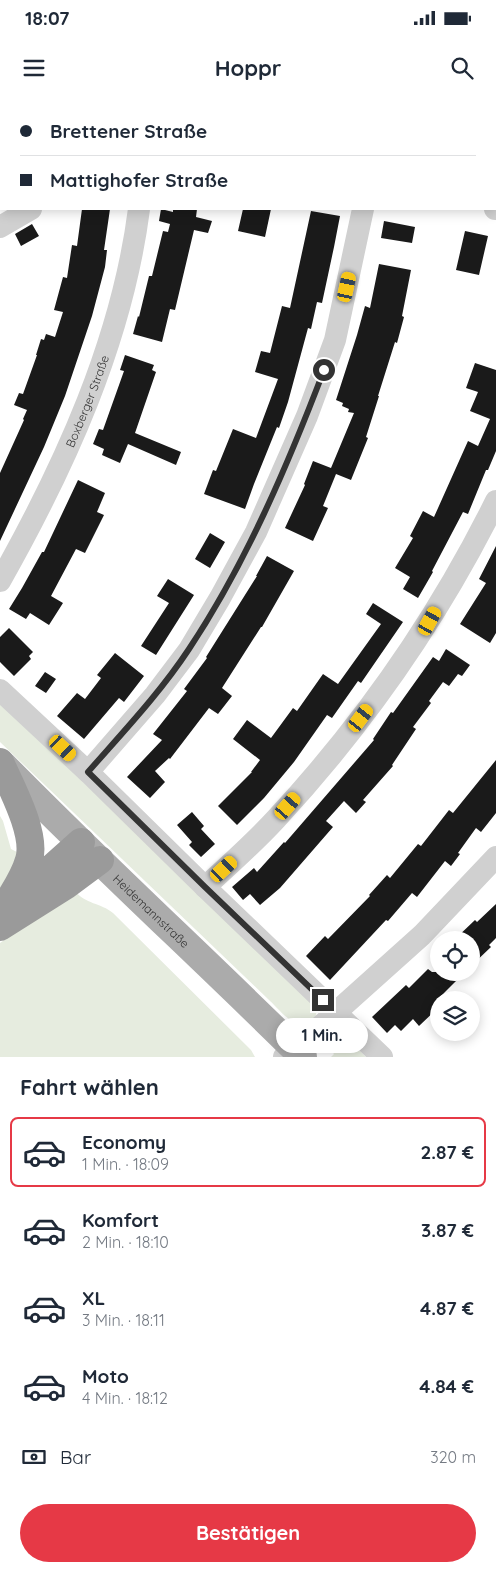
<!DOCTYPE html>
<html lang="de">
<head>
<meta charset="utf-8">
<style>
	body { margin:0; font-family:Quicksand,sans-serif; background:#f6f6f7; color:#1f2937; height:100vh; display:flex; flex-direction:column; font-size:19px; white-space:nowrap }
	* { box-sizing:border-box; margin:0 }
	p { font-size:16px; color:#747a83 }
	.icon { flex:none; width:28px; height:28px; fill:none; stroke:currentColor; stroke-width:2; stroke-linecap:round; stroke-linejoin:round }
	.map { position:relative; height:957px; overflow:hidden }
	.side { display:flex; flex-direction:column; background:#fff; flex:1 }
	.side>* { flex:none }
	.hud { position:absolute; left:0px; top:0px; width:496px; height:110px; box-shadow:0 2px 12px #0003; display:grid; align-content:center; height:110px; padding:0 20px; background:#fff }
	.tools { position:absolute; left:430px; top:831px; display:grid; gap:10px }
	.tools a { display:grid; place-items:center; width:50px; height:50px; border-radius:50%; background:#fff; box-shadow:0 2px 12px #0003; font-size:25px }
	.end { position:absolute; width:22px; height:22px; margin:-11px; border:6px solid #333; background:#fff; box-shadow:0 0 0 2px #fff }
	.from { border-radius:50% }
	.bubble { position:absolute; height:35px; border-radius:18px; background:#fff; box-shadow:0 2px 12px #0003; font-size:16px; font-weight:700; line-height:35px; text-align:center }
	.car { position:absolute; width:15px; height:30px; margin:-15px -8px; border-radius:6px; box-shadow:0 0 4px 1px #0007; background:linear-gradient(#f5c518 24%,#345 0 40%,#f5c518 0 76%,#345 0 86%,#f5c518 0) }
	.hud b { display:flex; align-items:center; gap:18px; height:48px; font-size:19px }
	.hud b+b { border-top:1px solid #e0e1e3 }
	.hud i { width:12px; height:12px; background:#1f2937 }
	ul { padding:0; list-style:none }
	li { display:flex; align-items:center; gap:15px; height:70px; margin:0 10px 8px; padding:0 10px; border:2px solid transparent; border-radius:8px }
	li div { flex:1 }
	li b { display:block; font-size:19px }
	li em { font-style:normal; font-weight:700 }
	li.on { border-color:#e63946 }
	li>.icon { width:45px; height:45px; stroke-width:1.5 }
	h2 { padding:0 20px; font-size:22px; line-height:60px }
	.pay { display:flex; align-items:center; gap:12px; height:55px; padding:0 20px; font-size:19px }
	.pay p { margin-inline-start:auto }
	.primary-button { display:flex; gap:10px; margin-top:auto; padding:10px 20px }
	.primary-button a { flex:1; height:58px; border-radius:30px; background:#e63946; color:#fff; font-size:20px; font-weight:700; line-height:58px; text-align:center }
	.status { display:flex; justify-content:space-between; align-items:center; height:35px; padding:0 25px; background:#fff; direction:ltr }
	.status svg { height:14px; fill:currentColor }
	header { display:flex; justify-content:space-between; align-items:center; height:65px; padding:0 20px; background:#fff; font-size:22px; font-weight:700 }
	.map>svg:first-child { display:block }
</style>
</head>
<body>
<div class="status"><b>18:07</b><svg viewBox="0 0 49 12"><path d="M0 12V9h3v3zM5 12V6h3v6zM10 12V3h3v9zM15 12V0h3v12zM26 1h20v11H26zM47 4h2v5h-2z"/></svg></div>
<header><svg class="icon" aria-label="menu" viewBox="0 0 24 24"><path d="M4 6h16M4 12h16M4 18h16"/></svg>Hoppr<svg class="icon" aria-label="search" viewBox="0 0 24 24"><circle cx="10" cy="10" r="6"/><path d="M15 15l6 6"/></svg></header>
<div class="map">
<svg width="496" height="957" viewBox="0 0 496 957">
	<rect width="100%" height="100%" fill="#fff"/>
	<path fill="#e6ecdf" d="M0,601L315,907C317,913 317,916 312,921C298,935 279,909 268,899L0,642Z
		M0,716L3,721L11,749L25,756L0,793Z
		M75,791C85,804 101,803 113,813L251,950L255,957H0V843Z
		M337,929L366,957H331L334,954L329,948V939Z"/>
	<path fill="#1a1a1a" d="M82,109H110L104,150H107L105,167L92,216L65,296L44,347L0,441V373L24,320L23,319L27,310L14,305L19,293L23,294L37,255H36L41,239L44,240L46,234L55,237L63,212L54,210L63,177L67,178L72,145L77,146Z
		M161,109L173,112V109H197L196,117L212,121L208,133L194,130L175,210L170,209L162,242L133,234L138,216L139,217L149,176H152L163,131L168,132L170,124L159,121Z
		M243,109H271L265,137L238,131Z
		M311,111L340,116L334,147L322,203L317,202L311,229L308,228L288,302L279,328L277,327L254,384L245,409L204,394L213,370L216,371L233,329L256,338L278,279L255,272L261,251L270,253L282,206L290,208Z
		M384,121L415,127L412,143L381,138Z
		M32,124L39,136L21,146L15,134Z
		M465,131L488,136L479,175L456,170Z
		M379,164L411,170L402,216L404,217L397,243L395,242L378,296H379L366,337L368,338L351,380L336,374L323,406L328,408L313,441L285,428L305,385L304,384L313,361L331,368L354,313L348,312L349,309L342,306L343,303L336,300L357,235L365,206L370,208Z
		M125,255L154,265L152,270L156,272L135,333L181,352L176,365L128,344L120,363L102,355L104,349L93,344L99,329L103,330L124,271L120,270Z
		M475,263L496,270V351L488,370H486L468,414L463,412L432,471L433,472L418,498L403,489L410,477L395,468L413,438L410,436L423,411L434,417L468,341L478,346L490,319L470,311L478,292L466,288Z
		M78,380L105,393L97,412L104,415L85,453L76,449L51,496L63,503L49,525L30,513L26,519L9,509L22,488L42,452H44Z
		M210,433L225,442L210,468L195,459Z
		M496,446V533L490,543L460,524L486,483L479,479Z
		M267,456L294,471L262,527H261L222,588L232,596L218,614L209,608L170,659L169,658L155,671L165,682L150,698L127,677L162,640L153,634L187,591L184,589L207,558L206,557L257,476H256Z
		M168,479L194,495L156,555L141,546L169,503L157,496Z
		M373,503L403,522L361,583L358,581L332,618L327,615L294,662L264,698L237,725L218,706L252,672H251L260,660L233,639L247,620L271,638L293,608L297,611L323,574L338,584L381,524L366,514Z
		M9,528L33,552L29,556L31,559L14,576L0,562V537Z
		M446,549L470,565L462,576L458,574L449,586L443,582L429,601L431,603L413,627L416,629L392,665L393,666L363,700L366,702L356,713L344,701L326,721L333,727L280,788L260,805L250,794L243,800L232,787L254,768L257,772L284,742L285,743L374,640L373,639L391,612L393,613L433,557L439,561Z
		M115,553L144,576L124,602L119,598L84,639L57,616L77,593L85,599L101,578L97,575Z
		M45,572L56,579L46,593L35,586Z
		M496,660V713L481,732L476,728L458,753L460,754L451,766L445,761L417,797L412,793L388,821L386,820L330,880L306,856L325,836L328,839L370,796L369,795L387,775L390,778L418,744L421,746L449,710L453,713Z
		M192,712L204,726L201,729L215,744L201,757L189,745L192,742L177,725Z
		M496,804V838L489,845L491,847L471,866V840H454L475,820L477,822Z
		M428,869L432,872H465L439,898V907L419,926L413,919L401,931L395,925L387,933L372,917L406,885L409,888Z"/>
	<g fill="none" stroke-linecap="round" stroke-linejoin="round">
		<g stroke="#d0d0d0" stroke-width="22">
			<path d="M495,109H496"/>
			<path d="M0,127L31,109"/>
			<path id="s1" d="M0,481C65,366 122,241 139,109"/>
			<path d="M0,590L88,672L205,787L382,957"/>
			<path d="M88,672L155,595L189,550L220,498L256,432L307,316L335,240L363,109"/>
			<path d="M205,787C229,765 254,743 276,719C365,623 438,518 496,401"/>
			<path d="M284,957L295,949L422,835L496,757"/>
		</g>
		<path stroke="#ababab" stroke-width="28" id="s2" d="M3,665C101,765 204,859 303,957"/>
		<path stroke="#9a9a9a" stroke-width="28" d="M0,662C11,687 37,734 29,760C24,778 13,793 4,808
			M16,799L25,792L81,742
			M0,827L65,786L100,760"/>
	</g>
	<g fill="none" stroke-linecap="round" stroke-linejoin="round">
		<path stroke="#333" stroke-width="6" d="M323,900L205,787L88,672C123,632 160,593 189,549C246,463 287,367 324,270"/>
	</g>
	<g text-anchor="middle" dominant-baseline="central" stroke-width="5" stroke-linejoin="round" paint-order="stroke">
		<g font-size="12" fill="#333" stroke="#fff">
			<text stroke="none"><textPath href="#s1" startOffset="200">Boxberger Straße</textPath></text>
			<text stroke="none"><textPath href="#s2" startOffset="208">Heidemannstraße</textPath></text>
		</g>
	</g>
</svg>
<div class="tools">
<a><svg class="icon" aria-label="locate" viewBox="0 0 24 24"><circle cx="12" cy="12" r="6"/><path d="M12 2v4M12 18v4M2 12h4M18 12h4"/></svg></a>
<a><svg class="icon" aria-label="layers" viewBox="0 0 24 24"><path d="M12 4l9 5-9 5-9-5zM3 14l9 5 9-5"/></svg></a>
</div>
<i class="end from" style="left:324px;top:270px"></i>
<i class="end" style="left:323px;top:900px"></i>
<div class="bubble" style="left:276px;top:918px;width:92px">1 Min.</div>
<i class="car" style="left:347px;top:187px;rotate:12deg"></i>
<i class="car" style="left:430px;top:521px;rotate:29deg"></i>
<i class="car" style="left:361px;top:618px;rotate:37deg"></i>
<i class="car" style="left:63px;top:648px;rotate:133deg"></i>
<i class="car" style="left:288px;top:706px;rotate:41deg"></i>
<i class="car" style="left:224px;top:769px;rotate:47deg"></i>
<div class="hud">
<b><i class="from"></i>Brettener Straße</b>
<b><i></i>Mattighofer Straße</b>
</div>
</div>
<section class="side">
<h2>Fahrt wählen</h2>
<ul>
<li class="on"><svg class="icon" aria-label="car" viewBox="0 0 24 24"><path d="M5 17H2v-5l4-1 3-4h7l3 4 3 1v5h-3M9 17h6M6 11h13"/><circle cx="7" cy="17" r="2"/><circle cx="17" cy="17" r="2"/></svg><div><b>Economy</b><p>1 Min. · 18:09</p></div><em>2.87 €</em></li>
<li><svg class="icon" aria-label="car" viewBox="0 0 24 24"><path d="M5 17H2v-5l4-1 3-4h7l3 4 3 1v5h-3M9 17h6M6 11h13"/><circle cx="7" cy="17" r="2"/><circle cx="17" cy="17" r="2"/></svg><div><b>Komfort</b><p>2 Min. · 18:10</p></div><em>3.87 €</em></li>
<li><svg class="icon" aria-label="car" viewBox="0 0 24 24"><path d="M5 17H2v-5l4-1 3-4h7l3 4 3 1v5h-3M9 17h6M6 11h13"/><circle cx="7" cy="17" r="2"/><circle cx="17" cy="17" r="2"/></svg><div><b>XL</b><p>3 Min. · 18:11</p></div><em>4.87 €</em></li>
<li><svg class="icon" aria-label="car" viewBox="0 0 24 24"><path d="M5 17H2v-5l4-1 3-4h7l3 4 3 1v5h-3M9 17h6M6 11h13"/><circle cx="7" cy="17" r="2"/><circle cx="17" cy="17" r="2"/></svg><div><b>Moto</b><p>4 Min. · 18:12</p></div><em>4.84 €</em></li>
</ul>
<div class="pay"><svg class="icon" aria-label="cash" viewBox="0 0 24 24"><path d="M3 7h18v10H3z"/><circle cx="12" cy="12" r="2"/></svg>Bar<p>320 m</p></div>
<div class="primary-button"><a>Bestätigen</a></div>
</section>
</body>
</html>
